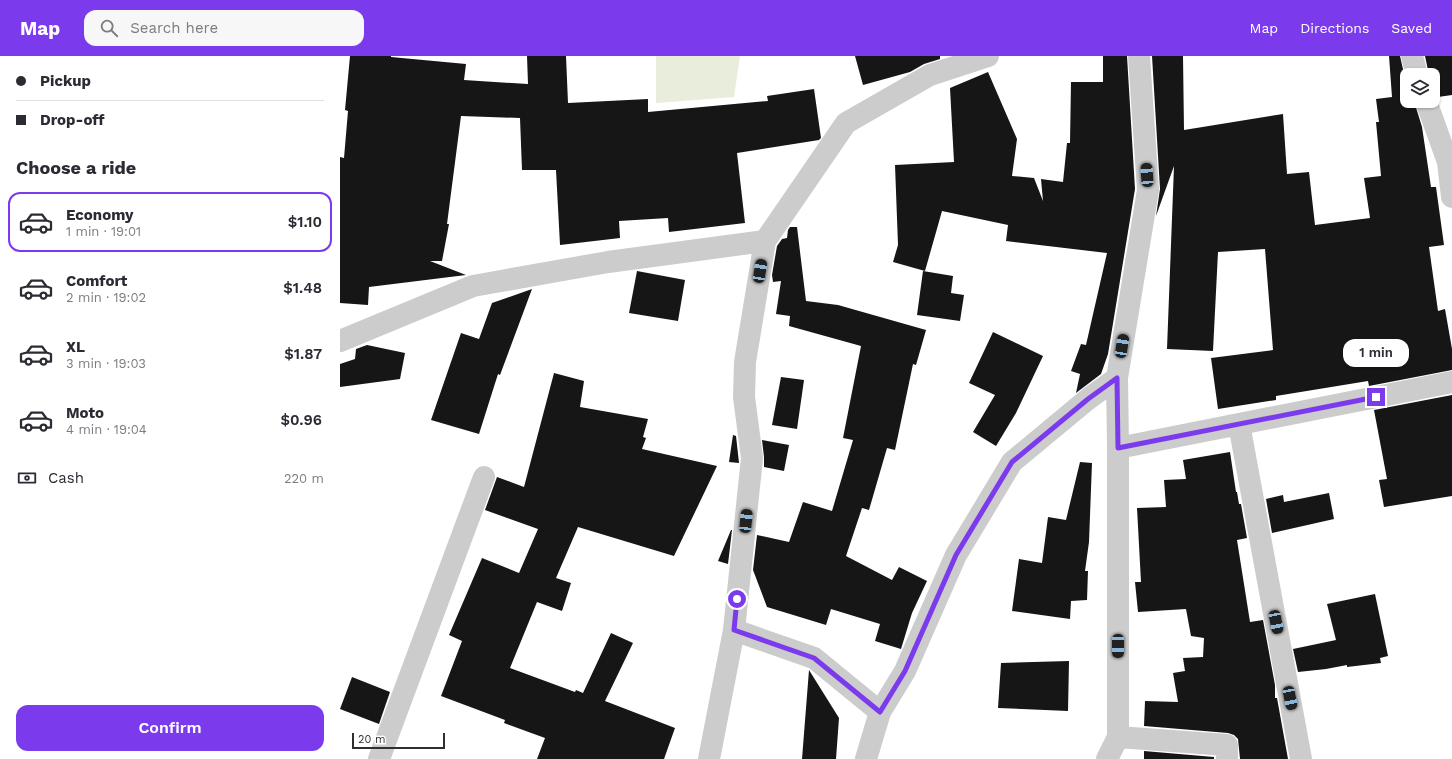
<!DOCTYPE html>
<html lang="en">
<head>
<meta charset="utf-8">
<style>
	body { margin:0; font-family:"Work Sans",sans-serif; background:#f7f7f7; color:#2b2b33; height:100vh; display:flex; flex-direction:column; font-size:15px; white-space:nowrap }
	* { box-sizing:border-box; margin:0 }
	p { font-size:13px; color:#7c7c81 }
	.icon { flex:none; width:22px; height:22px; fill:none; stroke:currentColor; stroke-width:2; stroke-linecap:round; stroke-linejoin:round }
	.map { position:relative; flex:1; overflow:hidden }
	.details { display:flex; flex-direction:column; background:#fff; width:340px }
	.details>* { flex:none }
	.banner { display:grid; align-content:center; height:88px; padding:0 16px; background:#fff }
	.fabs { position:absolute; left:1060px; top:12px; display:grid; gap:8px }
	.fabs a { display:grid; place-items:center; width:40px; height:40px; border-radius:8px; background:#fff; box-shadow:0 1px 3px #0004; font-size:20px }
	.scale { position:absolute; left:12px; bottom:10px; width:93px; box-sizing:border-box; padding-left:4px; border:2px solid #2f2f2f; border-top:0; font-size:11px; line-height:14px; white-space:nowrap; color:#2f2f2f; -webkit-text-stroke:3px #fff; paint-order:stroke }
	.end { position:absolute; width:18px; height:18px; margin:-9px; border:5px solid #7c3aed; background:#fff; box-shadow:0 0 0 2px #fff }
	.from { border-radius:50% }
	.bubble { position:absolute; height:28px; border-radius:12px; background:#fff; box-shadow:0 1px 3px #0004; font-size:13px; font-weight:600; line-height:28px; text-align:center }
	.car { position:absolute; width:12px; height:24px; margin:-12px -6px; border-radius:5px; box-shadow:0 0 3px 1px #0007; background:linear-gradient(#222 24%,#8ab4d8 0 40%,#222 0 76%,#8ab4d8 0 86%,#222 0) }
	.banner b { display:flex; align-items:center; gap:14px; height:38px; font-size:15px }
	.banner b+b { border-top:1px solid #e1e1e2 }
	.banner i { width:10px; height:10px; background:#2b2b33 }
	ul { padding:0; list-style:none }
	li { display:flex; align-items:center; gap:12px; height:60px; margin:0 8px 6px; padding:0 8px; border:2px solid transparent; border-radius:12px }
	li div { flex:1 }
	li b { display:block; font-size:15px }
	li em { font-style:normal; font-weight:600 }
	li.current { border-color:#7c3aed }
	li>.icon { width:36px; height:36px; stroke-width:1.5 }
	h2 { padding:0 16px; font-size:18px; line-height:48px }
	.pay { display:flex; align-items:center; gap:10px; height:44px; padding:0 16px; font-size:15px }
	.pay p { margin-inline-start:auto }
	.action { display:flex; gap:8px; margin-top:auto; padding:8px 16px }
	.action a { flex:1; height:46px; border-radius:12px; background:#7c3aed; color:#fff; font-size:16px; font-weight:600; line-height:46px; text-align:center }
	header { display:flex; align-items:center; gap:24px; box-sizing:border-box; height:56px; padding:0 20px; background:#7c3aed; color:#fff }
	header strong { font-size:19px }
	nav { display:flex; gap:22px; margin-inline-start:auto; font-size:14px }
	.search { width:280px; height:36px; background:#f7f7f7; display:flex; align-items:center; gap:10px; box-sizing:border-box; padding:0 14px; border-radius:12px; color:#7c7c81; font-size:15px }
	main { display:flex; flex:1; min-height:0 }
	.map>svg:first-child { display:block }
</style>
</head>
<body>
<header>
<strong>Map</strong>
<div class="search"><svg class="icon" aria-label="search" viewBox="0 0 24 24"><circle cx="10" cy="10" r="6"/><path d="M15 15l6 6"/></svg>Search here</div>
<nav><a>Map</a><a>Directions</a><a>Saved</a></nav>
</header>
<main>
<section class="details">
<div class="banner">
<b><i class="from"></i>Pickup</b>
<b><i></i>Drop-off</b>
</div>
<h2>Choose a ride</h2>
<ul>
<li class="current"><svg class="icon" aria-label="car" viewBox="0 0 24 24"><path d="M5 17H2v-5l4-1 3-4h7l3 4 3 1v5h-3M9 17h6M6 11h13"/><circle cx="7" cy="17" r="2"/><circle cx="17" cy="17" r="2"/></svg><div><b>Economy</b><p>1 min · 19:01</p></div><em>$1.10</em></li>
<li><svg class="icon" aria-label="car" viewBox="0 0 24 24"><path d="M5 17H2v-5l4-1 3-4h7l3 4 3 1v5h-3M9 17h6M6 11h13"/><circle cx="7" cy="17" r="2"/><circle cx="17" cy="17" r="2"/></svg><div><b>Comfort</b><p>2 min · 19:02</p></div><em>$1.48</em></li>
<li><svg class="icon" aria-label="car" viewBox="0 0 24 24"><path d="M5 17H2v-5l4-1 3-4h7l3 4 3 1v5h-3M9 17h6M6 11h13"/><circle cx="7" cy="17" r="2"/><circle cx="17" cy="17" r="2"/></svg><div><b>XL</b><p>3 min · 19:03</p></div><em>$1.87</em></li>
<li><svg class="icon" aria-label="car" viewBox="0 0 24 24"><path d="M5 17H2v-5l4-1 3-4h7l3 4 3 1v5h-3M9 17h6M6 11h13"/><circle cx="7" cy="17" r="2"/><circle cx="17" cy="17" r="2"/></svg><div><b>Moto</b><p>4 min · 19:04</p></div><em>$0.96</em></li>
</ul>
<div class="pay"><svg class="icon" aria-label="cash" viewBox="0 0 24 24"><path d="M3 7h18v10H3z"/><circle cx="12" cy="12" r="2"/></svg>Cash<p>220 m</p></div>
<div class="action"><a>Confirm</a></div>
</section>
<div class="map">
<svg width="1112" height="703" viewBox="0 0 1112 703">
	<rect width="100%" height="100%" fill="#fff"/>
	<path fill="#e8eddc" d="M316,0H400L394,41L316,47Z"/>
	<path fill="#161616" d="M10,0H51V1L126,8L124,24L188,28L187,0H226L228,47L308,43V56L428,45L427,40L474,33L481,82L479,84L397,97L405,167L329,176L328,162L279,165L280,182L220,189L216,114H182L180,62L121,60L107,168H109L102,205H90L126,219L29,231L28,249L0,247V101L4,102L8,55L5,54Z
		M515,0H600V3L584,8L570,16L523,29Z
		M763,0H787L795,133L768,298L761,318L736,337L740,318L731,315L741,288L746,289L767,197L666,185L668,169L602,155L585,215L553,206L558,189L555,109L614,106L610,32L648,16L677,83L672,120L694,122L703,145L701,123L723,126L727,87H730L731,26H763Z
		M812,0H843L844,74L943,58L947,118L969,116L975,169L1030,162L1024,122L1041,120L1036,66H1039L1036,43L1052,41L1049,0H1060L1065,22L1067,26V45H1074L1082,71L1091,131H1096L1104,189L1089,191L1098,255L1105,253L1112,293V314L1029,330L1028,325L936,340V344L878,353L871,302L933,294L925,193L878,196L873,295L827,293L834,110L816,160L820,133Z
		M1085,0H1112V39L1098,41L1093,35V19H1089Z
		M450,171H457L466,245L498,249L586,274L576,309L573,308L555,394L547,392L529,454L522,452L506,500L552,524L559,511L587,525L572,557L561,593L535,585L540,568L491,553L486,569L427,551L413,514L417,479L449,486L463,446L492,455L513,384L503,382L521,290L449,270L450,260L436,258L441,225L433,226L432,219L437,190L442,183L447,182L448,174Z
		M297,215L345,224L338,265L289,257Z
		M583,215L613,220L611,237L624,239L620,265L577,259Z
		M192,233L160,319L158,318L139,378L91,364L121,277L139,283L152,247Z
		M653,276L703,300L676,357L656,390L633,376L655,339L629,327Z
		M27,289L65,297L60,323L0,331V308L15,303L16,293Z
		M214,317L244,325L240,351L308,363L303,381L306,382L302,393L377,410L334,500L238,471L216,522L231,527L222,555L197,546L170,612L235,636L236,634L243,637L271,577L293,587L265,645L335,672L324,703H197L205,682L164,667L165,664L101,640L122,585L109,579L142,502L179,517L198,473L145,454L157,421L184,431Z
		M441,321L464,324L457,373L432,369Z
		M1112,339V440L1044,451L1039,424L1047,423L1034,354Z
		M393,379L396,380L399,407L389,406Z
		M422,384L449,389L444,415L424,411V401Z
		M890,396L896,436H897L899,448H901L907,482L897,484L910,566L923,564L935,629V642H937L948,703H900L898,683L894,679L888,677L804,670L805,645L838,646L833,617L845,615L843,602L863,601L864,582L851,580L846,553L798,556L795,526H801L797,452L826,451L824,424L846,423L843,404Z
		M740,406L752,407L749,486L745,515H748L747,544L731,545L730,563L672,555L679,503L702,507L708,461L726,464Z
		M989,437L994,463L932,477L926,443L943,439L944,446Z
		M391,474H392L388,508L378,505Z
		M1035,538L1048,600L1040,602L1041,607L1007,611V609L986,613L958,616L953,593L996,584L987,548Z
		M729,605L728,655L658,652L661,607Z
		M469,614L499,662L496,703H462Z
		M12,621L50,636L39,668L0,653Z
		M804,695L874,701V703H804Z"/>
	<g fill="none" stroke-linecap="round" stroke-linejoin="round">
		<path stroke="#ccc" stroke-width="22" d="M1072,0L1077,19
			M1086,45L1108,106L1112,141
			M0,285L133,230L268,206L425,185L506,67L590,19L648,0
			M899,368L961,703
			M778,392L1112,326
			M394,574L474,602L540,656
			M778,681L887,689V703
			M39,703L144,421
			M369,703L394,574L412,402L404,341L405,306L425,185
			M526,703L540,656L565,615L616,499L672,406L748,343L777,322
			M767,703L778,681V392L777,322L808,134L799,0"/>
	</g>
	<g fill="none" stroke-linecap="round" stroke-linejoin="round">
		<path stroke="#7c3aed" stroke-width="5" d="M397,543L394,574L474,602L540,656L565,615L616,499L672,406L748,343L777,322L778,392L1036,341"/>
	</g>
</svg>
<div class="fabs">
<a><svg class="icon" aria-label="layers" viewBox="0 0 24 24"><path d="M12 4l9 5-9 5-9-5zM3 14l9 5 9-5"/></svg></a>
</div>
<div class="scale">20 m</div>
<i class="end from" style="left:397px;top:543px"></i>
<i class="end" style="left:1036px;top:341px"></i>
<div class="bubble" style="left:1003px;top:283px;width:66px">1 min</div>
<i class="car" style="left:807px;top:119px;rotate:356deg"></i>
<i class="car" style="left:420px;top:215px;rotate:9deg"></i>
<i class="car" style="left:782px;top:290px;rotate:9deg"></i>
<i class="car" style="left:406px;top:465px;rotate:6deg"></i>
<i class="car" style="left:936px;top:566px;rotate:169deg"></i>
<i class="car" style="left:778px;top:590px;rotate:180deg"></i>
<i class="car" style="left:950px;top:642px;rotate:169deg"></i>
</div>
</main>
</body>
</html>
